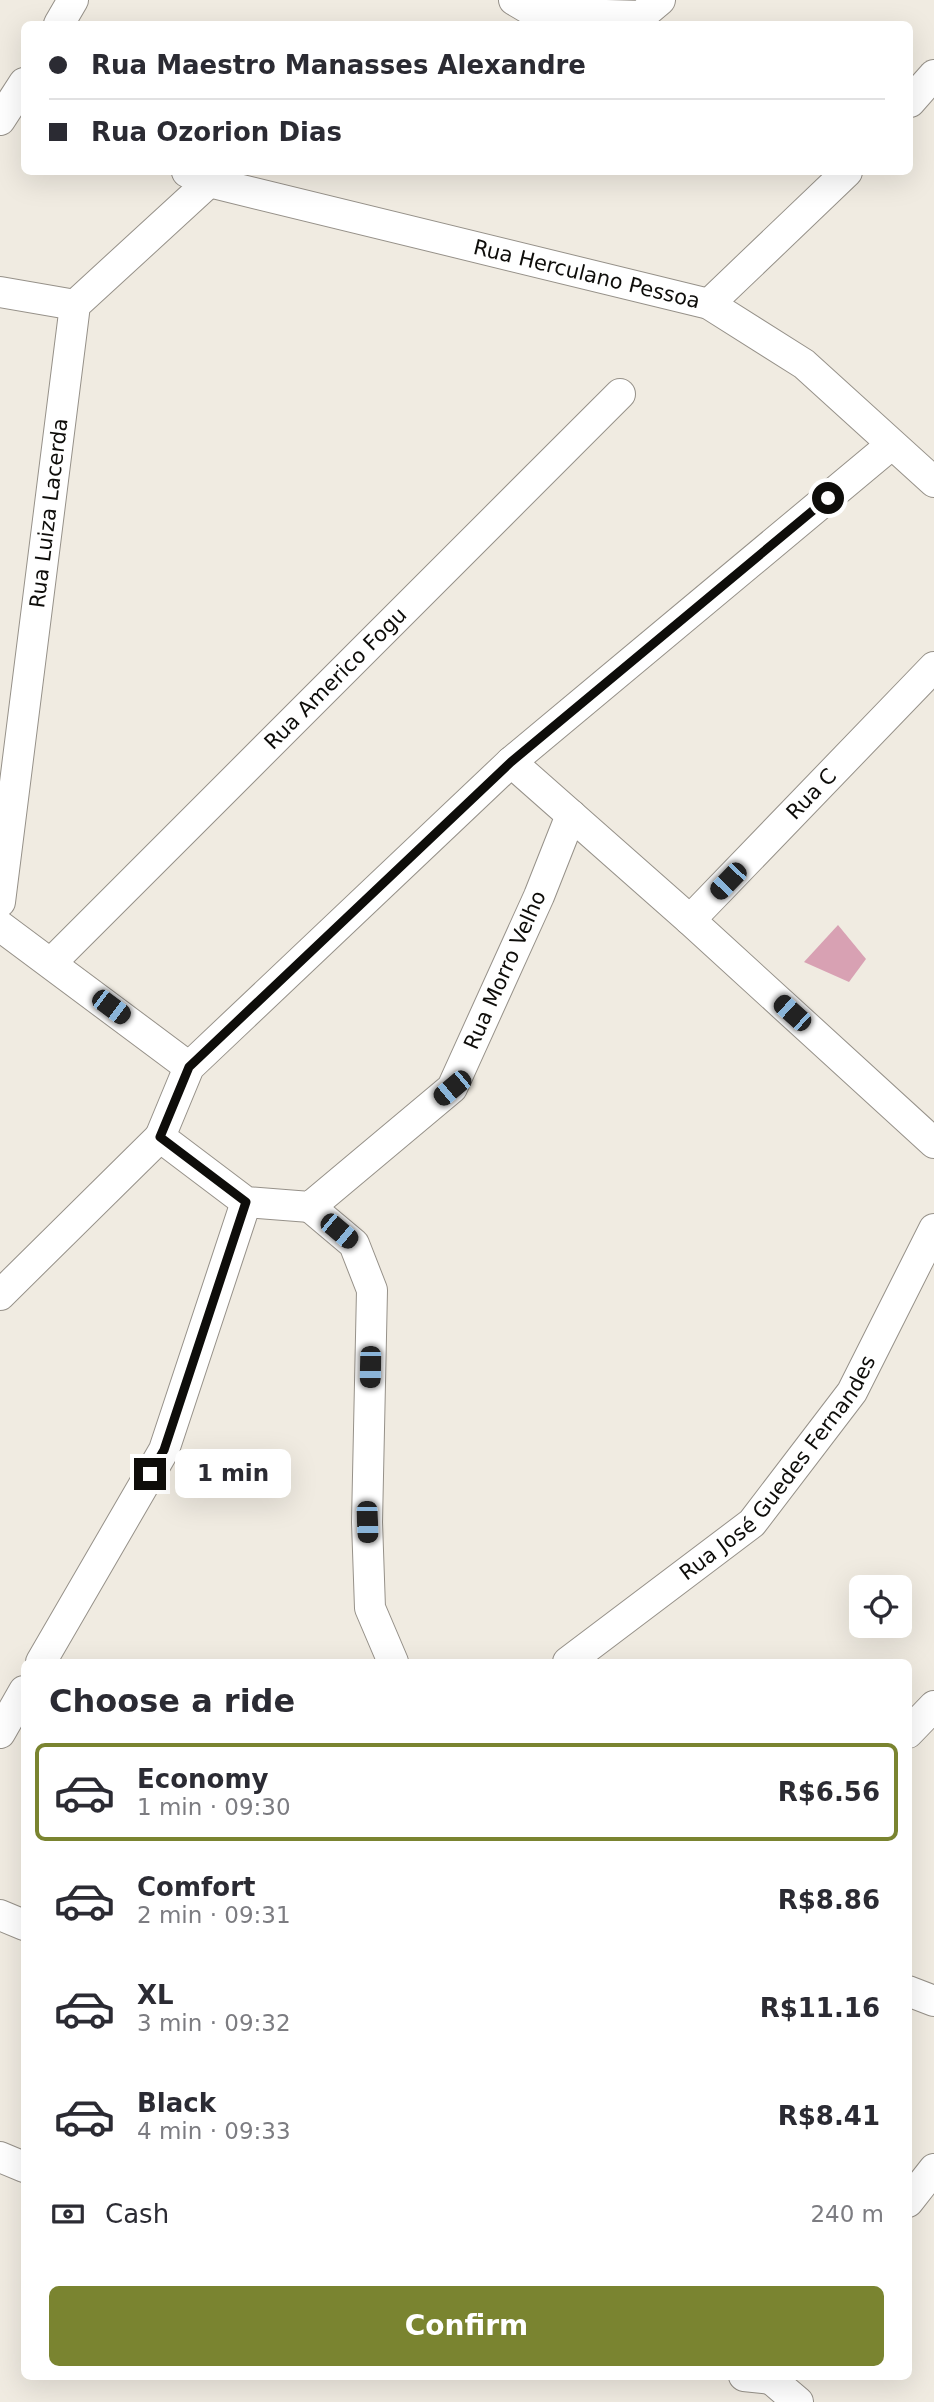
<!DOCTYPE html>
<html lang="en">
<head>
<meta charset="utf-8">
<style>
	body { margin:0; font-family:"DejaVu Sans",sans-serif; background:#f7f7f7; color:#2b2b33; height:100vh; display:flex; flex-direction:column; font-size:26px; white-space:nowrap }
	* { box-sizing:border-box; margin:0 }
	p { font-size:23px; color:#7c7c81 }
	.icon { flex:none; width:38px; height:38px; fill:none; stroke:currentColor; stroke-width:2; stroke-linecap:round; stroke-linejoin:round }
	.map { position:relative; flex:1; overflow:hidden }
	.sheet { position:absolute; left:21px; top:1659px; width:891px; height:721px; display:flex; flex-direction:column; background:#fff; border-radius:10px; box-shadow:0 7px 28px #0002 }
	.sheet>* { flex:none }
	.top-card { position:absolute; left:21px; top:21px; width:892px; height:154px; border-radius:10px; box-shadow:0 7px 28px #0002; display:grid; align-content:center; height:154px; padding:0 28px; background:#fff }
	.tools { position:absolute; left:849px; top:1575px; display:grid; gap:14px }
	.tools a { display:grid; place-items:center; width:63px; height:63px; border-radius:10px; background:#fff; box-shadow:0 7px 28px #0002; font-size:35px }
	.end { position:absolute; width:32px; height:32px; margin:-16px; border:9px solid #0e0d0a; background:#fff; box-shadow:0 0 0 4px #fff }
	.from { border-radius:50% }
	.bubble { position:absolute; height:49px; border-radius:10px; background:#fff; box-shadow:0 7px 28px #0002; font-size:23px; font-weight:600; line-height:49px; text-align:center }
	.car { position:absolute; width:21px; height:42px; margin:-21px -10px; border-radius:9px; box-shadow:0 0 5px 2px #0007; background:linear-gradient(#222 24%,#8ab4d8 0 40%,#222 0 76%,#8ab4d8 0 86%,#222 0) }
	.top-card b { display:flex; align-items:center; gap:24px; height:66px; font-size:26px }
	.top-card b+b { border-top:2px solid #e1e1e2 }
	.top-card i { width:18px; height:18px; background:#2b2b33 }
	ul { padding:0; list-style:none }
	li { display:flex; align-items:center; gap:21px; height:98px; margin:0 14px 10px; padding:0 14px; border:4px solid transparent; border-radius:10px }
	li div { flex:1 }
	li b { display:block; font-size:26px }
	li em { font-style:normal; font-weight:600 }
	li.current { border-color:#7a8430 }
	li>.icon { width:63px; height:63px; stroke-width:1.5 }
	h2 { padding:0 28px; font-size:32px; line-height:84px }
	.pay { display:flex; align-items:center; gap:18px; height:77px; padding:0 28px; font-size:26px }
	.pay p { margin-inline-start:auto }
	.primary-button { display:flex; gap:14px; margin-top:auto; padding:14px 28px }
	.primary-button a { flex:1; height:80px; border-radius:10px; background:#7a8430; color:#fff; font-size:28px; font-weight:600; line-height:80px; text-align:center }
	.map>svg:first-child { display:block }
</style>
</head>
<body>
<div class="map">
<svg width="934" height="2402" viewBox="0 0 934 2402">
	<rect width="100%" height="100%" fill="#f0ebe1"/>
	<path fill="#d8a1b3" d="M838,925L866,959L849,982L804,962Z"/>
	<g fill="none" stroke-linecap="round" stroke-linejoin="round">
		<defs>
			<g id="street">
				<path d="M514,0L536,13L641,16L660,0"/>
				<path d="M59,24L73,0"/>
				<path d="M910,102L934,75"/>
				<path d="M0,120L24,83"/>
				<path id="s1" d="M187,172L209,182L709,304L804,364L934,482"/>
				<path d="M0,292L75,305"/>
				<path d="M709,304L847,172"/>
				<path d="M511,762L690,920L934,1143"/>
				<path d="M571,815L539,896L452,1088L310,1207L246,1202L160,1137L189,1067L511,762L891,445"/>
				<path id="s2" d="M0,902L75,305L209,182"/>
				<path id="s3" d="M690,920L934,667"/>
				<path d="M0,926L189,1067"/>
				<path id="s4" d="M52,962L620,394"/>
				<path d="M310,1207L354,1244L372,1290L367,1522L370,1608L393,1662"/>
				<path d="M0,1295L160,1137"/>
				<path d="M41,1662L164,1450L246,1202"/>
				<path id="s5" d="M568,1662L752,1523L852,1392L934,1229"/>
				<path d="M0,1733L24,1691"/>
				<path d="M908,1733L934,1706"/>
				<path d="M0,1915L24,1925"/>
				<path d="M908,1991L934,2001"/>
				<path d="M0,2157L24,2167"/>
				<path d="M908,2202L934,2169"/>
				<path d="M744,2376L771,2379"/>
				<path d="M771,2379L798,2402"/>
			</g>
		</defs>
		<use href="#street" stroke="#969189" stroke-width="32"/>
		<use href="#street" stroke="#fff" stroke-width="30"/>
	</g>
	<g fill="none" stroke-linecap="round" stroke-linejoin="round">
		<path stroke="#0e0d0a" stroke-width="9" d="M150,1474L164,1450L246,1202L160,1137L189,1067L511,762L828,498"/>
	</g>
	<g text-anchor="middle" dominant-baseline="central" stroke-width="6" stroke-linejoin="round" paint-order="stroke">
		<g font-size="21" fill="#0e0d0a" stroke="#fff">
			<text stroke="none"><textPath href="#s1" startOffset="413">Rua Herculano Pessoa</textPath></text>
			<text stroke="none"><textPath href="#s2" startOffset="392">Rua Luiza Lacerda</textPath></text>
			<text stroke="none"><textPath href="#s4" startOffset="401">Rua Americo Fogu</textPath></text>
			<text stroke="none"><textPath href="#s3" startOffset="175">Rua C</textPath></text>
			<text transform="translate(505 970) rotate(-66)">Rua Morro Velho</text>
			<text stroke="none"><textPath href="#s5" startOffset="289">Rua José Guedes Fernandes</textPath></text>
		</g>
	</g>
</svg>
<div class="tools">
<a><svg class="icon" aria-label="locate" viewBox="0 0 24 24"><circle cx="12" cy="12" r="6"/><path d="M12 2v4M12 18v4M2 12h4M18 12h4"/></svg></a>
</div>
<i class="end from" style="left:828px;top:498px"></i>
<i class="end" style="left:150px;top:1474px"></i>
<div class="bubble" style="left:175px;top:1449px;width:116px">1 min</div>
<i class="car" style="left:728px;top:881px;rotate:224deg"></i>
<i class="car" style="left:111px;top:1007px;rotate:127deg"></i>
<i class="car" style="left:792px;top:1013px;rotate:312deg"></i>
<i class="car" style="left:452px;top:1088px;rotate:230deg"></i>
<i class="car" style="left:339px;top:1231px;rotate:130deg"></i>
<i class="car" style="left:370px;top:1367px;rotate:181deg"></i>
<i class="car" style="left:367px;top:1522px;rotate:178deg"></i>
<div class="top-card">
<b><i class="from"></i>Rua Maestro Manasses Alexandre</b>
<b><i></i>Rua Ozorion Dias</b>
</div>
<section class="sheet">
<h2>Choose a ride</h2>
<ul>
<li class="current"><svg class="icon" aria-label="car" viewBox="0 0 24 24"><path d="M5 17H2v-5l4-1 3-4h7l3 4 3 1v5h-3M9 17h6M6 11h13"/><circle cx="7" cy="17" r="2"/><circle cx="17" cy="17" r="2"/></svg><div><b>Economy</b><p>1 min · 09:30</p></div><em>R$6.56</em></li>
<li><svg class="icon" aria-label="car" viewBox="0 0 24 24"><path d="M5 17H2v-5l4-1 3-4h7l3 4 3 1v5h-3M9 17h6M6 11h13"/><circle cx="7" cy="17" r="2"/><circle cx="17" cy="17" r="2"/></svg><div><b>Comfort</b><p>2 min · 09:31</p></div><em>R$8.86</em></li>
<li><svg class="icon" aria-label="car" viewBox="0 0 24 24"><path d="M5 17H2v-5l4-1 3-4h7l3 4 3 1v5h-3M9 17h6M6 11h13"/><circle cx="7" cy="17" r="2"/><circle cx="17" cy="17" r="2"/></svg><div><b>XL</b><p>3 min · 09:32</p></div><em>R$11.16</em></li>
<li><svg class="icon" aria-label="car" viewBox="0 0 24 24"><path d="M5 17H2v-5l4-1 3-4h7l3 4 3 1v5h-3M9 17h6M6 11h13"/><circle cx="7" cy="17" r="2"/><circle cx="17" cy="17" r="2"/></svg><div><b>Black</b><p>4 min · 09:33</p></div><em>R$8.41</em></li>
</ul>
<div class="pay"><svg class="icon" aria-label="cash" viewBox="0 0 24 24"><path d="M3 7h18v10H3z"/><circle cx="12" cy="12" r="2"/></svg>Cash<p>240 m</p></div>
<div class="primary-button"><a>Confirm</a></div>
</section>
</div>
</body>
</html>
